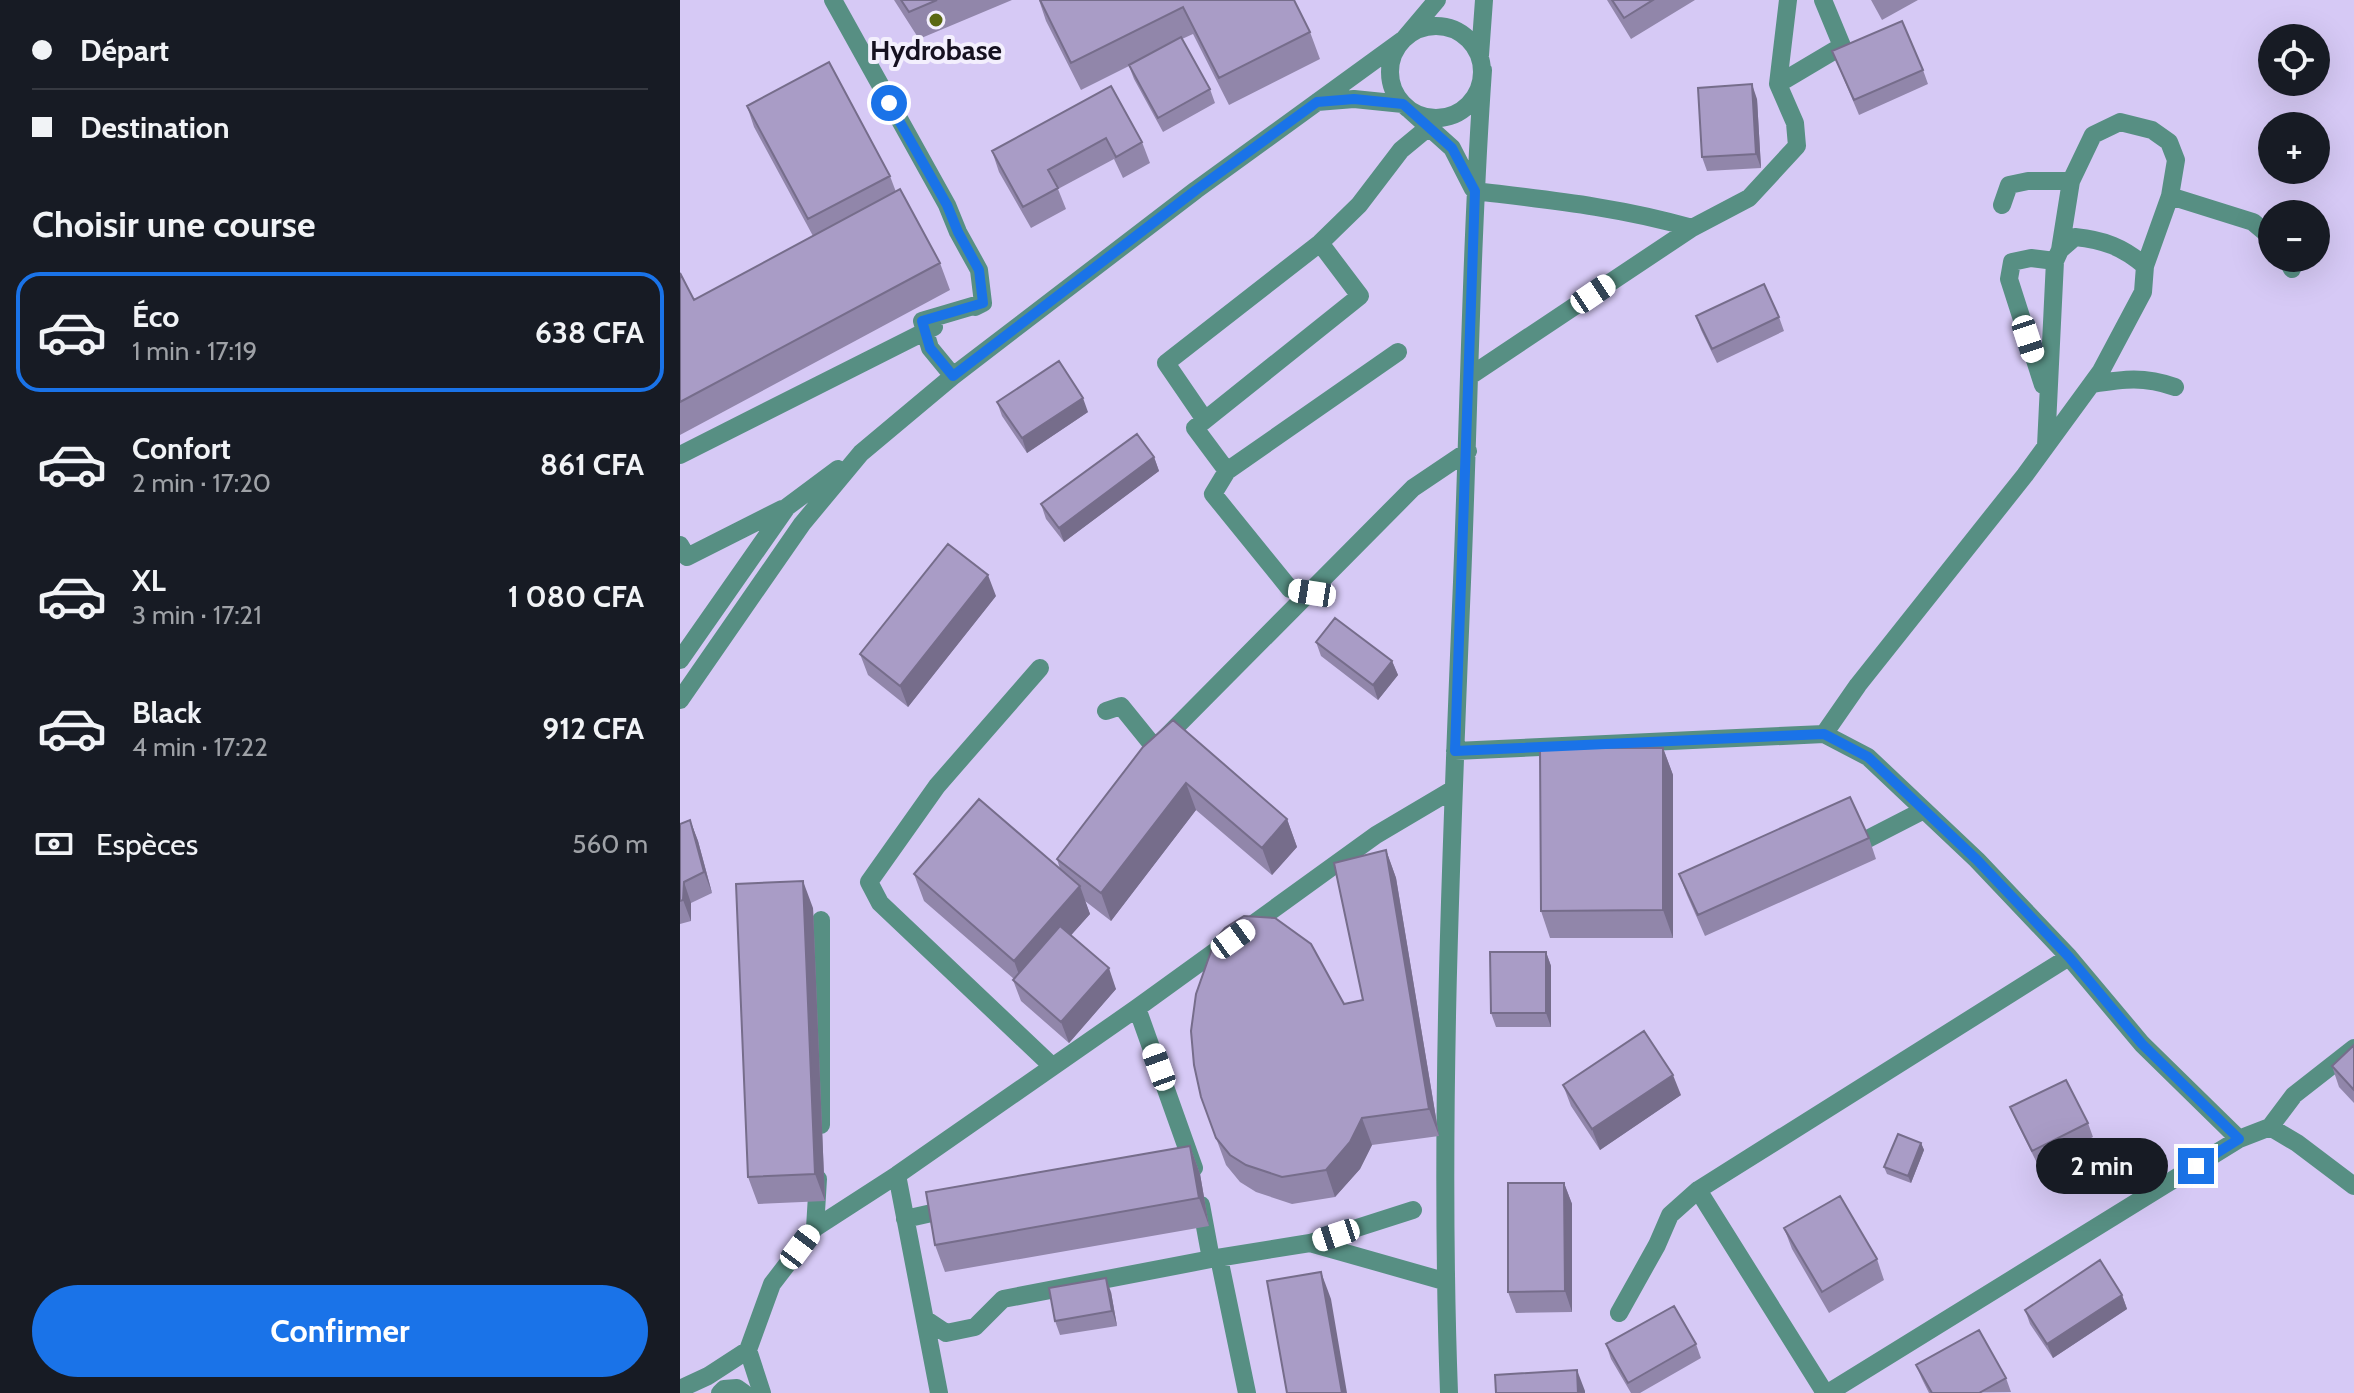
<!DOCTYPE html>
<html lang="fr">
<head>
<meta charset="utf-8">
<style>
	body { margin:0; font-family:Cabin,sans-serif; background:#20242c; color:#f1f3f6; height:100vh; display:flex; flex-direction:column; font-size:30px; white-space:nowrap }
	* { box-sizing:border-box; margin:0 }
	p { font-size:26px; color:#9ea1a6 }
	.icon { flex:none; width:44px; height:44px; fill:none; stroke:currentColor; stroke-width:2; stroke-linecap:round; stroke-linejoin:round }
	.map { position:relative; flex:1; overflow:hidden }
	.panel { display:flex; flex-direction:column; background:#171b24; width:680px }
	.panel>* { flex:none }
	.banner { display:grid; align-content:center; height:176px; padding:0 32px; background:#171b24 }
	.fabs { position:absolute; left:1578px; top:24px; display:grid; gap:16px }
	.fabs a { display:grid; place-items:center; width:72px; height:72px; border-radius:50%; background:#171b24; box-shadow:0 8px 32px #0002; font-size:40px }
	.end { position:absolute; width:36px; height:36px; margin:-18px; border:10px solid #1a73e8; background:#fff; box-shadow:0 0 0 4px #fff }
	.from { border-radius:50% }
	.bubble { position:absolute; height:56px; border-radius:28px; background:#171b24; box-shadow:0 8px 32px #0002; font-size:26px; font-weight:700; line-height:56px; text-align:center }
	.car { position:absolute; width:24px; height:48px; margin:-24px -12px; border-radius:10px; box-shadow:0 0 6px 2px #0007; background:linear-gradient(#fff 24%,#345 0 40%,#fff 0 76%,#345 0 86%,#fff 0) }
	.banner b { display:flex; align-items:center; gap:28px; height:76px; font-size:30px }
	.banner b+b { border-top:2px solid #363941 }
	.banner i { width:20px; height:20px; background:#f1f3f6 }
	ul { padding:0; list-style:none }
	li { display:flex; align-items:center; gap:24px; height:120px; margin:0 16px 12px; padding:0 16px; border:4px solid transparent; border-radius:24px }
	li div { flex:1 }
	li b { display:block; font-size:30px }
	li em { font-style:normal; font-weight:700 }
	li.active { border-color:#1a73e8 }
	li>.icon { width:72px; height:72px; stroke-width:1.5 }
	h2 { padding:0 32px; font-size:36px; line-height:96px }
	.pay { display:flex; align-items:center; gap:20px; height:88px; padding:0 32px; font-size:30px }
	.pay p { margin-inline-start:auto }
	.button { display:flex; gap:16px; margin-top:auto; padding:16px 32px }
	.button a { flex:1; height:92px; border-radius:48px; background:#1a73e8; color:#fff; font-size:32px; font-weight:700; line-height:92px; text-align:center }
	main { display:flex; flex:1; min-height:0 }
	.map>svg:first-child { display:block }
</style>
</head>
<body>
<main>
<section class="panel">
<div class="banner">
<b><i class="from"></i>Départ</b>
<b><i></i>Destination</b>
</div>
<h2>Choisir une course</h2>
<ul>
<li class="active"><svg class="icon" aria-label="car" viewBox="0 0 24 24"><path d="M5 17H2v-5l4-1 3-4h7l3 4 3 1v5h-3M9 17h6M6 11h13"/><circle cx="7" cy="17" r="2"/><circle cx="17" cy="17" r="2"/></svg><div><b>Éco</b><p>1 min · 17:19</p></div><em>638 CFA</em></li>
<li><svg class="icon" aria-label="car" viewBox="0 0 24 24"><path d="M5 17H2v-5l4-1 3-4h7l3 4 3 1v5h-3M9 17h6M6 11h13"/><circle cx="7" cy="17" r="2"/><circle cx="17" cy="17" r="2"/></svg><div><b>Confort</b><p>2 min · 17:20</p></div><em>861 CFA</em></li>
<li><svg class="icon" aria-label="car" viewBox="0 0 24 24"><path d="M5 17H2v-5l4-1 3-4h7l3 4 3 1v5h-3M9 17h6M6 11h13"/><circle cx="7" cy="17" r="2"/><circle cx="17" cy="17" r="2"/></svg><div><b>XL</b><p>3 min · 17:21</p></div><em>1 080 CFA</em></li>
<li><svg class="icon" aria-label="car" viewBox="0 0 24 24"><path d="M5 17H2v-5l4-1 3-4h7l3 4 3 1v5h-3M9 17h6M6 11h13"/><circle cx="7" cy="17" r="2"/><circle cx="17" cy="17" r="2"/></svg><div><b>Black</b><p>4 min · 17:22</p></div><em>912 CFA</em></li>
</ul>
<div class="pay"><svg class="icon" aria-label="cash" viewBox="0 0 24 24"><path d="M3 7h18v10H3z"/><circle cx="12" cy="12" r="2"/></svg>Espèces<p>560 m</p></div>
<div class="button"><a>Confirmer</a></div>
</section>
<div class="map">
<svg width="1674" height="1393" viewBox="0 0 1674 1393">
	<rect width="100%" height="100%" fill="#d6c9f5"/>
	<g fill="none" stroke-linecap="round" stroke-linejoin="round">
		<path stroke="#578f83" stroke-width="18" d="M153,0L267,205L278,232L299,270L303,303L295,307
			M710 72a46 46 0 1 1 92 0a46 46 0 1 1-92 0Z
			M800,55L804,0
			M1098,84L1162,46L1143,0
			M637,102L674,99L723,104L772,148L793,189
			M795,191C869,200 940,207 1012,228
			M1490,196L1573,222L1592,238
			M1322,205L1329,185L1348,181H1391
			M640,243L680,296L515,428L547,471L718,352
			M1380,250L1395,237C1424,240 1443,247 1465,266
			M1606,258L1612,269
			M303,303L242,321L250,348L273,376L516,190L724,39L757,0
			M790,376L1012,228L1069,198L1117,146L1115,123L1098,84L1108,0
			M1412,384C1444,379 1464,376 1495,387
			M1363,385L1329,279L1332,262L1351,258L1375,261
			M525,420L486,363L640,243L679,205L721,150L750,126
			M0,455L254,327
			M547,471L533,494L610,589L632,593
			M0,545L7,557L102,509
			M0,660L107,507L158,469
			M360,668L257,786L189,882L200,903L372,1066
			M0,700L122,524L181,453L273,376
			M426,711L441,706L475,748L733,488L788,451
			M1144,734L1178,685L1345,475L1421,371L1463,292L1465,266L1490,196L1496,160L1489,142L1472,130L1440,122L1413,135L1391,181L1380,250L1375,261L1366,446
			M775,751L1144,734L1188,757L1297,860L1389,957L1462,1044L1559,1139
			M1168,849L1244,810
			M457,1008L514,1168
			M141,1125V920
			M1590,1127L1617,1143L1674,1186
			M217,1175L259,1393
			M1018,1190L1145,1393
			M521,1205L531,1259
			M225,1219L274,1208
			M135,1228L138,1179
			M630,1243L733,1210
			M539,1258L567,1393
			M939,1313L977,1245L990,1215L1018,1190L1389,957
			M245,1319L266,1333L295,1327L323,1299L531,1259L630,1243L764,1281
			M68,1350L82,1393
			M0,1389L28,1376L68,1350L92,1284L135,1228L217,1175L457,1008L696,835L772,790
			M40,1393L44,1389L57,1388L64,1393
			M769,1393C759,1123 771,852 782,582C789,411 791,241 803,70
			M1148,1393L1559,1139L1590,1127L1614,1095L1674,1048"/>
	</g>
	<path fill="#9186aa" d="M214,0H332L239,39Z
		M359,0H614L630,32L640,59L549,105L513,34L502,39L530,89L535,103L483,132L454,79L449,66L401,90L366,21Z
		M927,0H1015L951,39Z
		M1191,0H1238L1202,20Z
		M1152,51L1243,70L1248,84L1179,115Z
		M431,86L462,142L470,163L443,178L434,159L378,189L386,209L351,228L319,172L312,151Z
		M1077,99L1081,168L1027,171L1022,157Z
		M67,106L210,176L216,192L260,263L270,290L0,435V273L14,300L133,236L74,127Z
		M1016,316L1099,317L1104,331L1037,363L1021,330Z
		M317,402L408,412L347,453L322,416Z
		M474,457L479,471L384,542L366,519L361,504Z
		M316,596L228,707L188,675L180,654Z
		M636,642L712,661L718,675L698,700L641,656Z
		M463,747L607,819L617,847L592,875L516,810L431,921L405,901L410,914L391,935L436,989L389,1043L341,1001L333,980L334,979L244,901L234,874L380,869L377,859Z
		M983,748L993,775V938H870L861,911Z
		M10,820L18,841L32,893L11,903V921L0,924V824Z
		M1189,838L1196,859L1025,936L1007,895L999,874Z
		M706,850L716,878L759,1136L692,1145L680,1169L655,1197L612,1204L576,1192L560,1182L546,1165L521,1097L664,1004L683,1000Z
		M133,908L145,1201L78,1204L68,1177Z
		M866,952L871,966V1027H816L811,1013Z
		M1674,1045V1103L1659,1087L1652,1066Z
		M883,1085L1001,1095L920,1150L891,1106Z
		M1330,1107L1408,1123L1413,1137L1358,1165L1336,1121Z
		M1241,1143L1244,1150L1231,1183L1207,1174L1204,1167Z
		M510,1146L520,1174L529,1226L265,1272L255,1245Z
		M884,1183L892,1204V1312L836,1313L828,1292Z
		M1104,1228L1197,1259L1204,1280L1149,1313L1112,1249Z
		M431,1292L437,1326L380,1335L375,1321Z
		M1442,1295L1447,1309L1373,1358L1350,1324L1345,1310Z
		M926,1344H1016L1021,1358L960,1393H951L931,1359Z
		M1236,1365L1326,1378L1331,1392L1249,1393L1242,1379Z"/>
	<path fill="#766d8b" d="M1072,84L1077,99L1081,168L1076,154Z
		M403,398L408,412L347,453L342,438Z
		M474,457L479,471L384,542L379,528Z
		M308,575L316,596L228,707L220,686Z
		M712,661L718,675L698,700L693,685Z
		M983,748L993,775V938L983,910Z
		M506,783L516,810L431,921L421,893Z
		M607,819L617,847L592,875L582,848Z
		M10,820L18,841L32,893L24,872Z
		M706,850L716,878L759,1136L749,1109Z
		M123,881L133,908L145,1201L135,1174Z
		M4,882L11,903V921L3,900Z
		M400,886L410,914L344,988L334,961Z
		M866,952L871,966V1027L866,1013Z
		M429,968L436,989L389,1043L381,1022Z
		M993,1075L1001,1095L920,1150L912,1129Z
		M682,1118L692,1145L680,1169L655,1197L646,1170Z
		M1241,1143L1244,1150L1231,1183L1228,1176Z
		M510,1146L520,1174L529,1226L519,1198Z
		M884,1183L892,1204V1312L885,1291Z
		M641,1272L651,1299L667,1393H662Z
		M426,1278L431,1292L437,1326L432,1311Z
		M1442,1295L1447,1309L1373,1358L1367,1344Z
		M897,1370L905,1391V1393H898Z"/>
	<path fill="#a99cc6" stroke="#766d8b" stroke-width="2" d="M221,0H257L229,12Z
		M360,0H614L630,32L539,78L503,7L391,63Z
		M932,0H973L944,18Z
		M1222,21L1243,70L1174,100L1152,51Z
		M501,37L530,89L478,118L449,65Z
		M149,62L210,176L128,219L67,106Z
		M1072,84L1076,154L1022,157L1018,88Z
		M431,86L462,142L436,157L426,138L368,170L378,188L343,207L312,151Z
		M220,189L260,263L0,402V273L14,300Z
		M1084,284L1099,317L1032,349L1016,316Z
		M379,361L403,398L342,438L317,402Z
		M457,434L474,457L379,528L361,504Z
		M268,544L308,575L220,686L180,654Z
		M655,618L712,661L693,685L636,642Z
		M493,720L607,819L582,848L506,783L421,893L377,859L463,747Z
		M860,748H983V910L861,911Z
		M1170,797L1189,838L1018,915L999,874Z
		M299,799L400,886L334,961L234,874Z
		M10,820L24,872L4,882L3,900L0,901V824Z
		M706,850L749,1109L682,1118L670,1142L646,1170L602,1177L566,1165L550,1155L536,1138L521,1097L514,1065L511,1031L516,994L535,940L545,928L564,916L595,918L631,944L664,1004L683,1000L654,863Z
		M123,881L135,1174L68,1177L56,884Z
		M380,926L429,968L381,1022L333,980Z
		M810,952H866V1013H811Z
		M964,1031L993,1075L912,1129L883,1085Z
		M1674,1045V1090L1652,1066Z
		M1386,1080L1408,1123L1352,1151L1330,1107Z
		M1218,1134L1241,1143L1228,1176L1204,1167Z
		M510,1146L519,1198L255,1245L246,1192Z
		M828,1183H884L885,1291L828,1292Z
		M1160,1196L1197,1259L1142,1292L1104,1228Z
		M1420,1260L1442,1295L1367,1344L1345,1310Z
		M641,1272L662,1393H607L587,1281Z
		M426,1278L432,1311L375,1321L369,1288Z
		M994,1306L1016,1344L948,1383L926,1344Z
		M1299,1330L1326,1378L1299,1393H1252L1236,1365Z
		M897,1370L898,1393H816L815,1375Z"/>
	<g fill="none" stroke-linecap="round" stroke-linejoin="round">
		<path stroke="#1a73e8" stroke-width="10" d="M209,103L267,205L278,232L299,270L303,303L242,321L250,348L273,376L516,190L637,102L674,99L723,104L772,148L795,191L775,751L1144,734L1188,757L1297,860L1389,957L1462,1044L1559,1139L1516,1166"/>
	</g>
	<circle fill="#5a6811" stroke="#f3effd" stroke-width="3" cx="256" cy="20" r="8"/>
	<g text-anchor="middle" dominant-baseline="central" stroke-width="8" stroke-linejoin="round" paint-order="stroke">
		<g font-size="28" font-weight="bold" fill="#161120" stroke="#f3effd">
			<text x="256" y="50">Hydrobase</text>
		</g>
	</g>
</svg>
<div class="fabs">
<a><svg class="icon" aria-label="locate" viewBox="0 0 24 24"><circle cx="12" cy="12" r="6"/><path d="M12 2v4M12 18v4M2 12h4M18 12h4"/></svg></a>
<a>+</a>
<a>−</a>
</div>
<i class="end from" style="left:209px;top:103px"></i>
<i class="end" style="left:1516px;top:1166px"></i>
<div class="bubble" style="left:1356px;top:1138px;width:132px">2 min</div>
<i class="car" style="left:913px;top:294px;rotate:56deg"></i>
<i class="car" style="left:1348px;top:339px;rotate:162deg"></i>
<i class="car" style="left:632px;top:593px;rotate:279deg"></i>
<i class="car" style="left:553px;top:939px;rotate:54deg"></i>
<i class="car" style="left:479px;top:1067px;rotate:340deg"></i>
<i class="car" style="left:656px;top:1235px;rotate:252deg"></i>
<i class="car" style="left:120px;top:1247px;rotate:37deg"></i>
</div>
</main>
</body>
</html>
